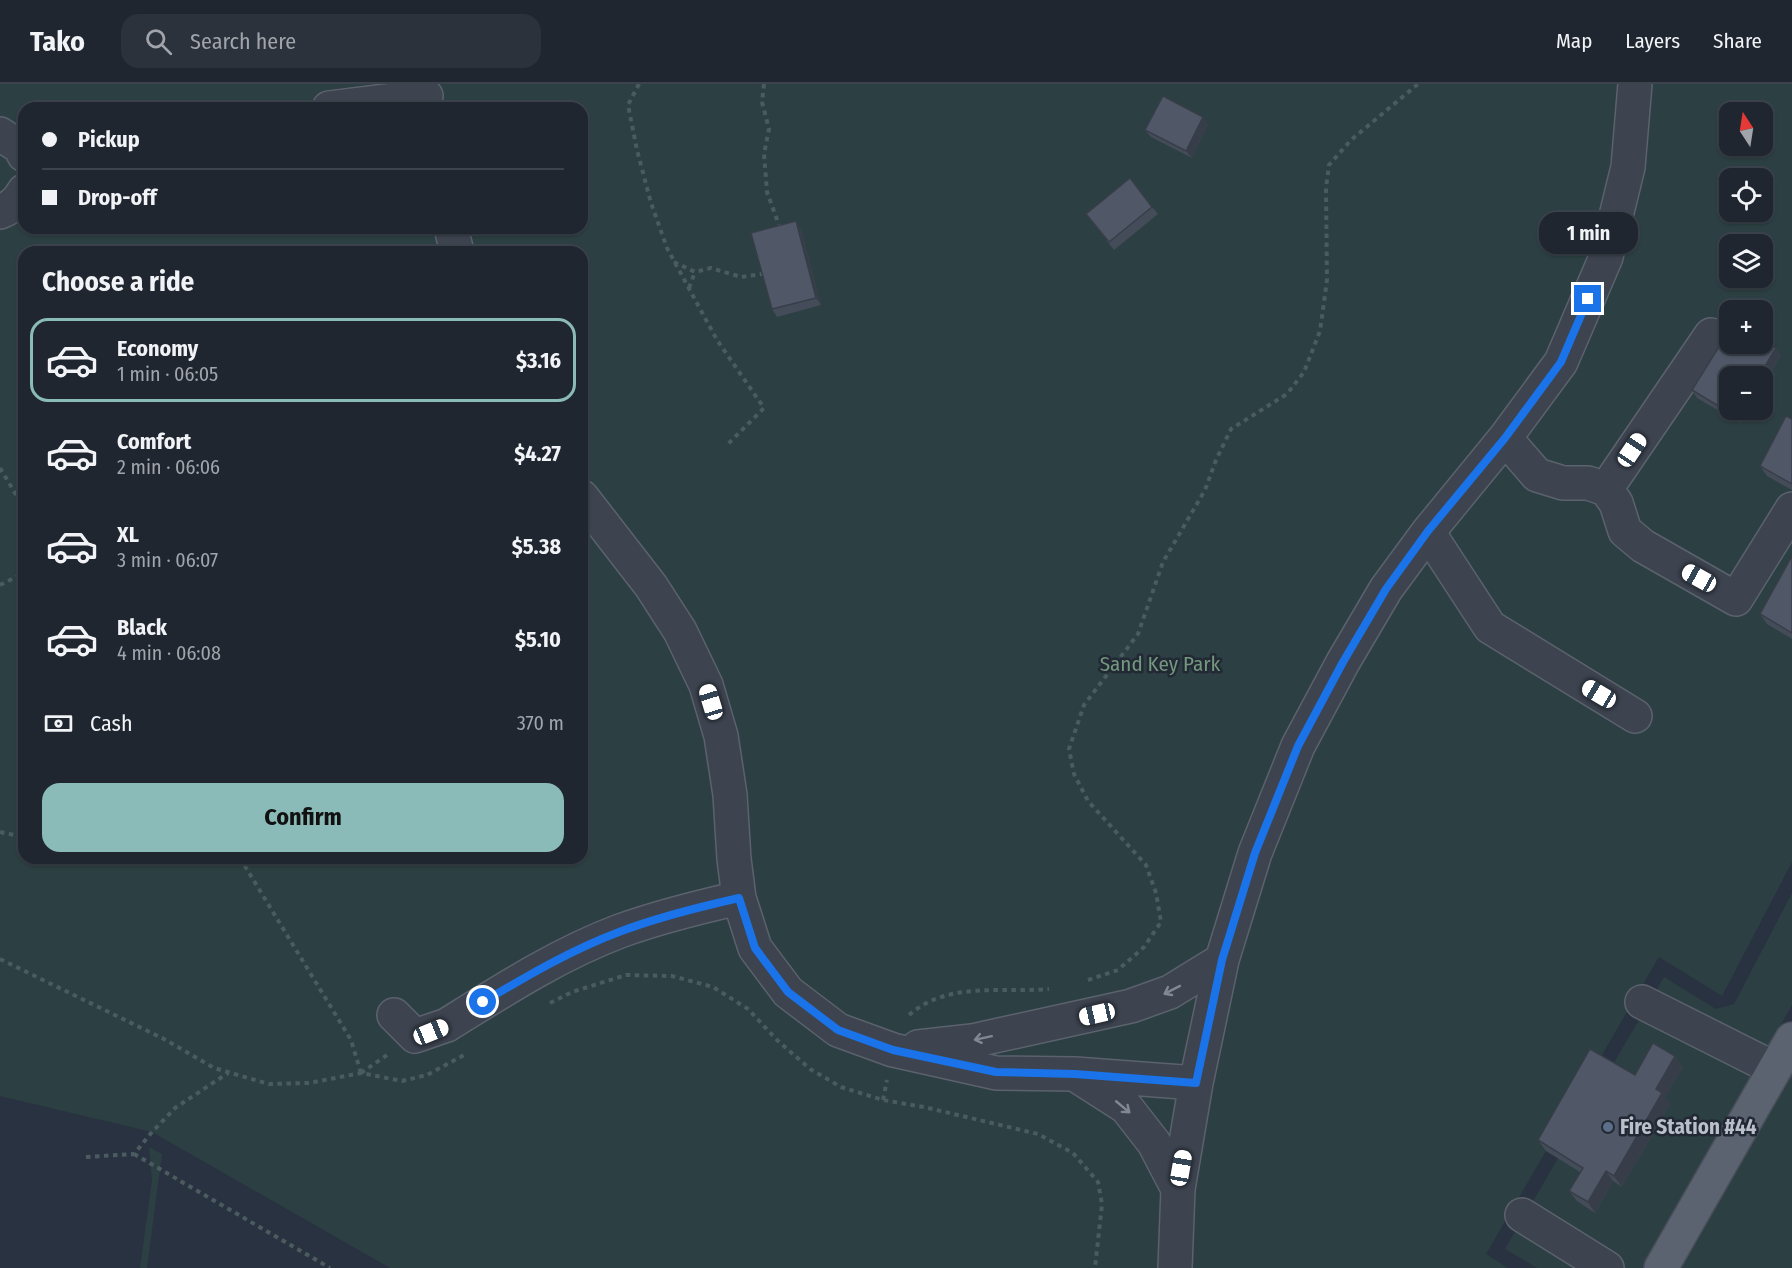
<!DOCTYPE html>
<html lang="en">
<head>
<meta charset="utf-8">
<style>
	body { margin:0; font-family:"Fira Sans Condensed",sans-serif; background:#2c323c; color:#f1f3f6; height:100vh; display:flex; flex-direction:column; font-size:22px; white-space:nowrap }
	* { box-sizing:border-box; margin:0 }
	p { font-size:20px; color:#a1a5ab }
	.icon { flex:none; width:33px; height:33px; fill:none; stroke:currentColor; stroke-width:2; stroke-linecap:round; stroke-linejoin:round }
	.map { position:relative; flex:1; overflow:hidden }
	.sheet { position:absolute; left:18px; top:162px; width:570px; height:618px; display:flex; flex-direction:column; background:#1f2630; border-radius:18px; box-shadow:0 2px 4px #0004,0 0 0 2px #3c434c }
	.sheet>* { flex:none }
	.top-card { position:absolute; left:18px; top:18px; width:570px; height:132px; border-radius:18px; box-shadow:0 2px 4px #0004,0 0 0 2px #3c434c; display:grid; align-content:center; height:132px; padding:0 24px; background:#1f2630 }
	.needle { width:39px; rotate:348deg }
	.fabs { position:absolute; left:1719px; top:18px; display:grid; gap:12px }
	.fabs a { display:grid; place-items:center; width:54px; height:54px; border-radius:12px; background:#1f2630; box-shadow:0 2px 4px #0004,0 0 0 2px #3c434c; font-size:30px }
	.end { position:absolute; width:27px; height:27px; margin:-14px; border:8px solid #1a73e8; background:#fff; box-shadow:0 0 0 3px #fff }
	.from { border-radius:50% }
	.bubble { position:absolute; height:42px; border-radius:18px; background:#1f2630; box-shadow:0 2px 4px #0004,0 0 0 2px #3c434c; font-size:20px; font-weight:700; line-height:42px; text-align:center }
	.car { position:absolute; width:18px; height:36px; margin:-18px -9px; border-radius:8px; box-shadow:0 0 4px 2px #0007; background:linear-gradient(#fff 24%,#345 0 40%,#fff 0 76%,#345 0 86%,#fff 0) }
	.top-card b { display:flex; align-items:center; gap:21px; height:57px; font-size:22px }
	.top-card b+b { border-top:2px solid #3c434c }
	.top-card i { width:15px; height:15px; background:#f1f3f6 }
	ul { padding:0; list-style:none }
	li { display:flex; align-items:center; gap:18px; height:84px; margin:0 12px 9px; padding:0 12px; border:3px solid transparent; border-radius:18px }
	li div { flex:1 }
	li b { display:block; font-size:22px }
	li em { font-style:normal; font-weight:700 }
	li.selected { border-color:#8bbbb9 }
	li>.icon { width:54px; height:54px; stroke-width:1.5 }
	h2 { padding:0 24px; font-size:27px; line-height:72px }
	.pay { display:flex; align-items:center; gap:15px; height:66px; padding:0 24px; font-size:22px }
	.pay p { margin-inline-start:auto }
	.primary-button { display:flex; gap:12px; margin-top:auto; padding:12px 24px }
	.primary-button a { flex:1; height:69px; border-radius:18px; background:#8bbbb9; color:#111; font-size:24px; font-weight:700; line-height:69px; text-align:center }
	header { display:flex; align-items:center; gap:36px; box-sizing:border-box; height:84px; padding:0 30px; background:#1f2630; border-bottom:2px solid #3c434c }
	header strong { font-size:28px }
	nav { display:flex; gap:33px; margin-inline-start:auto; font-size:21px }
	.search { width:420px; height:54px; background:#2c323c; display:flex; align-items:center; gap:15px; box-sizing:border-box; padding:0 21px; border-radius:18px; color:#a1a5ab; font-size:22px }
	.map>svg:first-child { display:block }
</style>
</head>
<body>
<header>
<strong>Tako</strong>
<div class="search"><svg class="icon" aria-label="search" viewBox="0 0 24 24"><circle cx="10" cy="10" r="6"/><path d="M15 15l6 6"/></svg>Search here</div>
<nav><a>Map</a><a>Layers</a><a>Share</a></nav>
</header>
<div class="map">
<svg width="1792" height="1184" viewBox="0 0 1792 1184">
	<rect width="100%" height="100%" fill="#293240"/>
	<path fill="#2c3f42" fill-rule="evenodd" d="M0,0H1792V778L1722,912L1659,873L1486,1170L1508,1184H390L152,1048L0,1012ZM24,24H582V144H24ZM1730,28H1762V62H1730ZM1730,94H1762V128H1730ZM1730,160H1762V194H1730ZM24,168H582V774H24ZM1730,226H1762V260H1730ZM1730,292H1762V326H1730Z
		M1792,809V921L1642,1184H1537L1505,1165L1664,893L1716,925L1734,920Z
		M1792,989V1184H1681Z
		M149,1063L162,1070L147,1184H140L152,1096Z"/>
	<g fill="none" stroke-linecap="round" stroke-linejoin="round">
		<defs>
			<path id="minor" d="M329,24L426,12
				M0,50L20,63L24,71
				M0,128C11,124 18,118 24,107
				M451,144L457,168
				M1505,354L1537,391L1563,399H1588L1606,405L1616,419L1625,447L1643,462L1736,515L1792,425
				M1606,405L1711,251
				M582,413L651,502L680,547L706,601L721,652L730,711L734,775L739,814L755,864L788,908L838,946L893,966L996,989L1075,990L1196,999
				M1428,448L1490,543L1635,632
				M1642,918L1775,985
				M394,931L415,952L447,941C503,906 559,870 620,847C659,833 699,823 739,814
				M918,963L972,957L1131,922L1170,908L1222,876
				M1076,991L1126,1023L1154,1059L1178,1105
				M1522,1131L1607,1184
				M1175,1184L1178,1105L1196,999L1222,876L1255,769L1298,662L1343,578L1386,505L1428,448L1505,354L1561,278L1606,173L1628,83L1635,0"/>
			<path id="major" d="M1661,1184L1792,955"/>
		</defs>
		<use href="#minor" stroke="#5b626d" stroke-width="36"/>
		<use href="#major" stroke="#474d59" stroke-width="36"/>
		<path stroke="#4b5c60" stroke-width="4" stroke-dasharray="4.5 4.5" stroke-linecap="butt" d="M639,0L628,21L637,66L651,119L667,164L717,256L764,324L728,360
			M764,0L762,18L769,45L764,70L767,108L779,141
			M674,178L695,188L711,184L741,193L762,190
			M689,204L695,188
			M0,384L24,424
			M0,501L24,489
			M0,748L24,753
			M240,774L351,956L361,989
			M0,875L164,955L214,984L269,1000L309,999L361,989L402,997L427,991L464,971
			M1088,896L1118,886L1144,863L1161,838L1156,809L1146,781L1088,717L1074,690L1069,665L1084,621L1138,550L1163,478L1205,406L1216,376L1231,345L1287,310L1304,288L1320,247L1327,196L1326,104L1329,81L1351,56L1418,0
			M550,919L572,908L626,891L672,892L713,903L748,925L777,956L810,985L841,1003L883,1016L924,1023L1038,1050L1073,1069L1098,1098L1102,1120L1095,1184
			M909,931C948,897 1002,909 1049,905
			M361,989L390,969
			M883,1016L887,996
			M134,1070L330,1184
			M86,1073L134,1070L152,1048L175,1024L228,989"/>
		<use href="#minor" stroke="#3d4450" stroke-width="33"/>
		<use href="#major" stroke="#5b6370" stroke-width="33"/>
	</g>
	<path fill="#454c59" d="M1208,40L1192,74L1151,53L1145,46Z
		M1152,123L1158,130L1114,166L1086,130Z
		M801,145L821,221L777,233L772,225Z
		M1781,271L1762,303V292L1749,326L1740,339L1697,314L1692,306Z
		M1792,335V406L1767,392L1760,382Z
		M1792,472V555L1767,540L1760,530Z
		M1683,983L1665,1013L1670,1020L1622,1103L1613,1097L1595,1129L1577,1117L1569,1107L1580,1088L1546,1067L1538,1056L1635,991Z"/>
	<path fill="#383e49" d="M1203,33L1208,40L1192,74L1186,67Z
		M796,137L801,145L821,221L816,214Z
		M1776,264L1781,271L1762,303V292H1759Z
		M1739,326H1749L1740,339L1735,332Z
		M1675,972L1683,983L1665,1013L1670,1020L1622,1103L1614,1092L1656,1005Z
		M1606,1087L1613,1097L1595,1129L1588,1118Z"/>
	<path fill="#505868" stroke="#383e49" stroke-width="1.5" d="M1163,12L1203,33L1186,67L1145,46Z
		M1130,94L1152,123L1109,158L1086,130Z
		M796,137L816,214L772,225L751,149Z
		M1730,245V260H1762V256L1776,264L1759,292H1730V326H1739L1735,332L1692,306Z
		M1786,332L1792,335V400L1760,382Z
		M1792,472V549L1760,530Z
		M1653,959L1675,972L1656,1005L1662,1009L1614,1092L1606,1087L1588,1118L1569,1107L1583,1084L1538,1056L1590,965L1635,991Z"/>
	<defs><path id="oneway-shaft" d="M-6 0H5M1.5-3L5.5 0L1.5 3" fill="none" stroke-width="1.6" stroke-linecap="round" stroke-linejoin="round" transform="scale(1.5)"/></defs>
	<g stroke="#828893">
		<use href="#oneway-shaft" transform="translate(1172 906) rotate(153)"/>
		<use href="#oneway-shaft" transform="translate(983 954) rotate(168)"/>
		<use href="#oneway-shaft" transform="translate(1123 1023) rotate(40)"/>
	</g>
	<g fill="none" stroke-linecap="round" stroke-linejoin="round">
		<path stroke="#1a73e8" stroke-width="8" d="M483,918C527,892 571,866 619,848C658,833 699,823 739,814L755,864L788,908L838,946L893,966L996,988L1075,990L1196,999L1222,876L1255,769L1298,662L1343,578L1386,505L1428,447L1505,354L1561,278L1588,215"/>
	</g>
	<circle fill="#5c6f8a" stroke="#222935" stroke-width="2" cx="1608" cy="1043" r="6"/>
	<g text-anchor="middle" dominant-baseline="central" stroke-width="5" stroke-linejoin="round" paint-order="stroke">
		<g font-size="21" fill="#73987e" stroke="#222935">
			<text x="1160" y="580">Sand Key Park</text>
		</g>
		<g font-size="21" font-weight="bold" fill="#babfca" stroke="#222935" text-anchor="start">
			<text x="1620" y="1043">Fire Station #44</text>
		</g>
	</g>
</svg>
<div class="fabs">
<a><svg class="needle" viewBox="-14 -14 28 28"><path d="M0-13l5 13h-10z" fill="#e53935"/><path d="M0 13l5-13h-10z" fill="#a1a5ab"/></svg></a>
<a><svg class="icon" aria-label="locate" viewBox="0 0 24 24"><circle cx="12" cy="12" r="6"/><path d="M12 2v4M12 18v4M2 12h4M18 12h4"/></svg></a>
<a><svg class="icon" aria-label="layers" viewBox="0 0 24 24"><path d="M12 4l9 5-9 5-9-5zM3 14l9 5 9-5"/></svg></a>
<a>+</a>
<a>−</a>
</div>
<i class="end from" style="left:483px;top:918px"></i>
<i class="end" style="left:1588px;top:215px"></i>
<div class="bubble" style="left:1539px;top:128px;width:99px">1 min</div>
<i class="car" style="left:1632px;top:366px;rotate:34deg"></i>
<i class="car" style="left:1699px;top:494px;rotate:299deg"></i>
<i class="car" style="left:1599px;top:610px;rotate:301deg"></i>
<i class="car" style="left:711px;top:618px;rotate:343deg"></i>
<i class="car" style="left:1097px;top:930px;rotate:257deg"></i>
<i class="car" style="left:431px;top:948px;rotate:68deg"></i>
<i class="car" style="left:1181px;top:1084px;rotate:10deg"></i>
<div class="top-card">
<b><i class="from"></i>Pickup</b>
<b><i></i>Drop-off</b>
</div>
<section class="sheet">
<h2>Choose a ride</h2>
<ul>
<li class="selected"><svg class="icon" aria-label="car" viewBox="0 0 24 24"><path d="M5 17H2v-5l4-1 3-4h7l3 4 3 1v5h-3M9 17h6M6 11h13"/><circle cx="7" cy="17" r="2"/><circle cx="17" cy="17" r="2"/></svg><div><b>Economy</b><p>1 min · 06:05</p></div><em>$3.16</em></li>
<li><svg class="icon" aria-label="car" viewBox="0 0 24 24"><path d="M5 17H2v-5l4-1 3-4h7l3 4 3 1v5h-3M9 17h6M6 11h13"/><circle cx="7" cy="17" r="2"/><circle cx="17" cy="17" r="2"/></svg><div><b>Comfort</b><p>2 min · 06:06</p></div><em>$4.27</em></li>
<li><svg class="icon" aria-label="car" viewBox="0 0 24 24"><path d="M5 17H2v-5l4-1 3-4h7l3 4 3 1v5h-3M9 17h6M6 11h13"/><circle cx="7" cy="17" r="2"/><circle cx="17" cy="17" r="2"/></svg><div><b>XL</b><p>3 min · 06:07</p></div><em>$5.38</em></li>
<li><svg class="icon" aria-label="car" viewBox="0 0 24 24"><path d="M5 17H2v-5l4-1 3-4h7l3 4 3 1v5h-3M9 17h6M6 11h13"/><circle cx="7" cy="17" r="2"/><circle cx="17" cy="17" r="2"/></svg><div><b>Black</b><p>4 min · 06:08</p></div><em>$5.10</em></li>
</ul>
<div class="pay"><svg class="icon" aria-label="cash" viewBox="0 0 24 24"><path d="M3 7h18v10H3z"/><circle cx="12" cy="12" r="2"/></svg>Cash<p>370 m</p></div>
<div class="primary-button"><a>Confirm</a></div>
</section>
</div>
</body>
</html>
